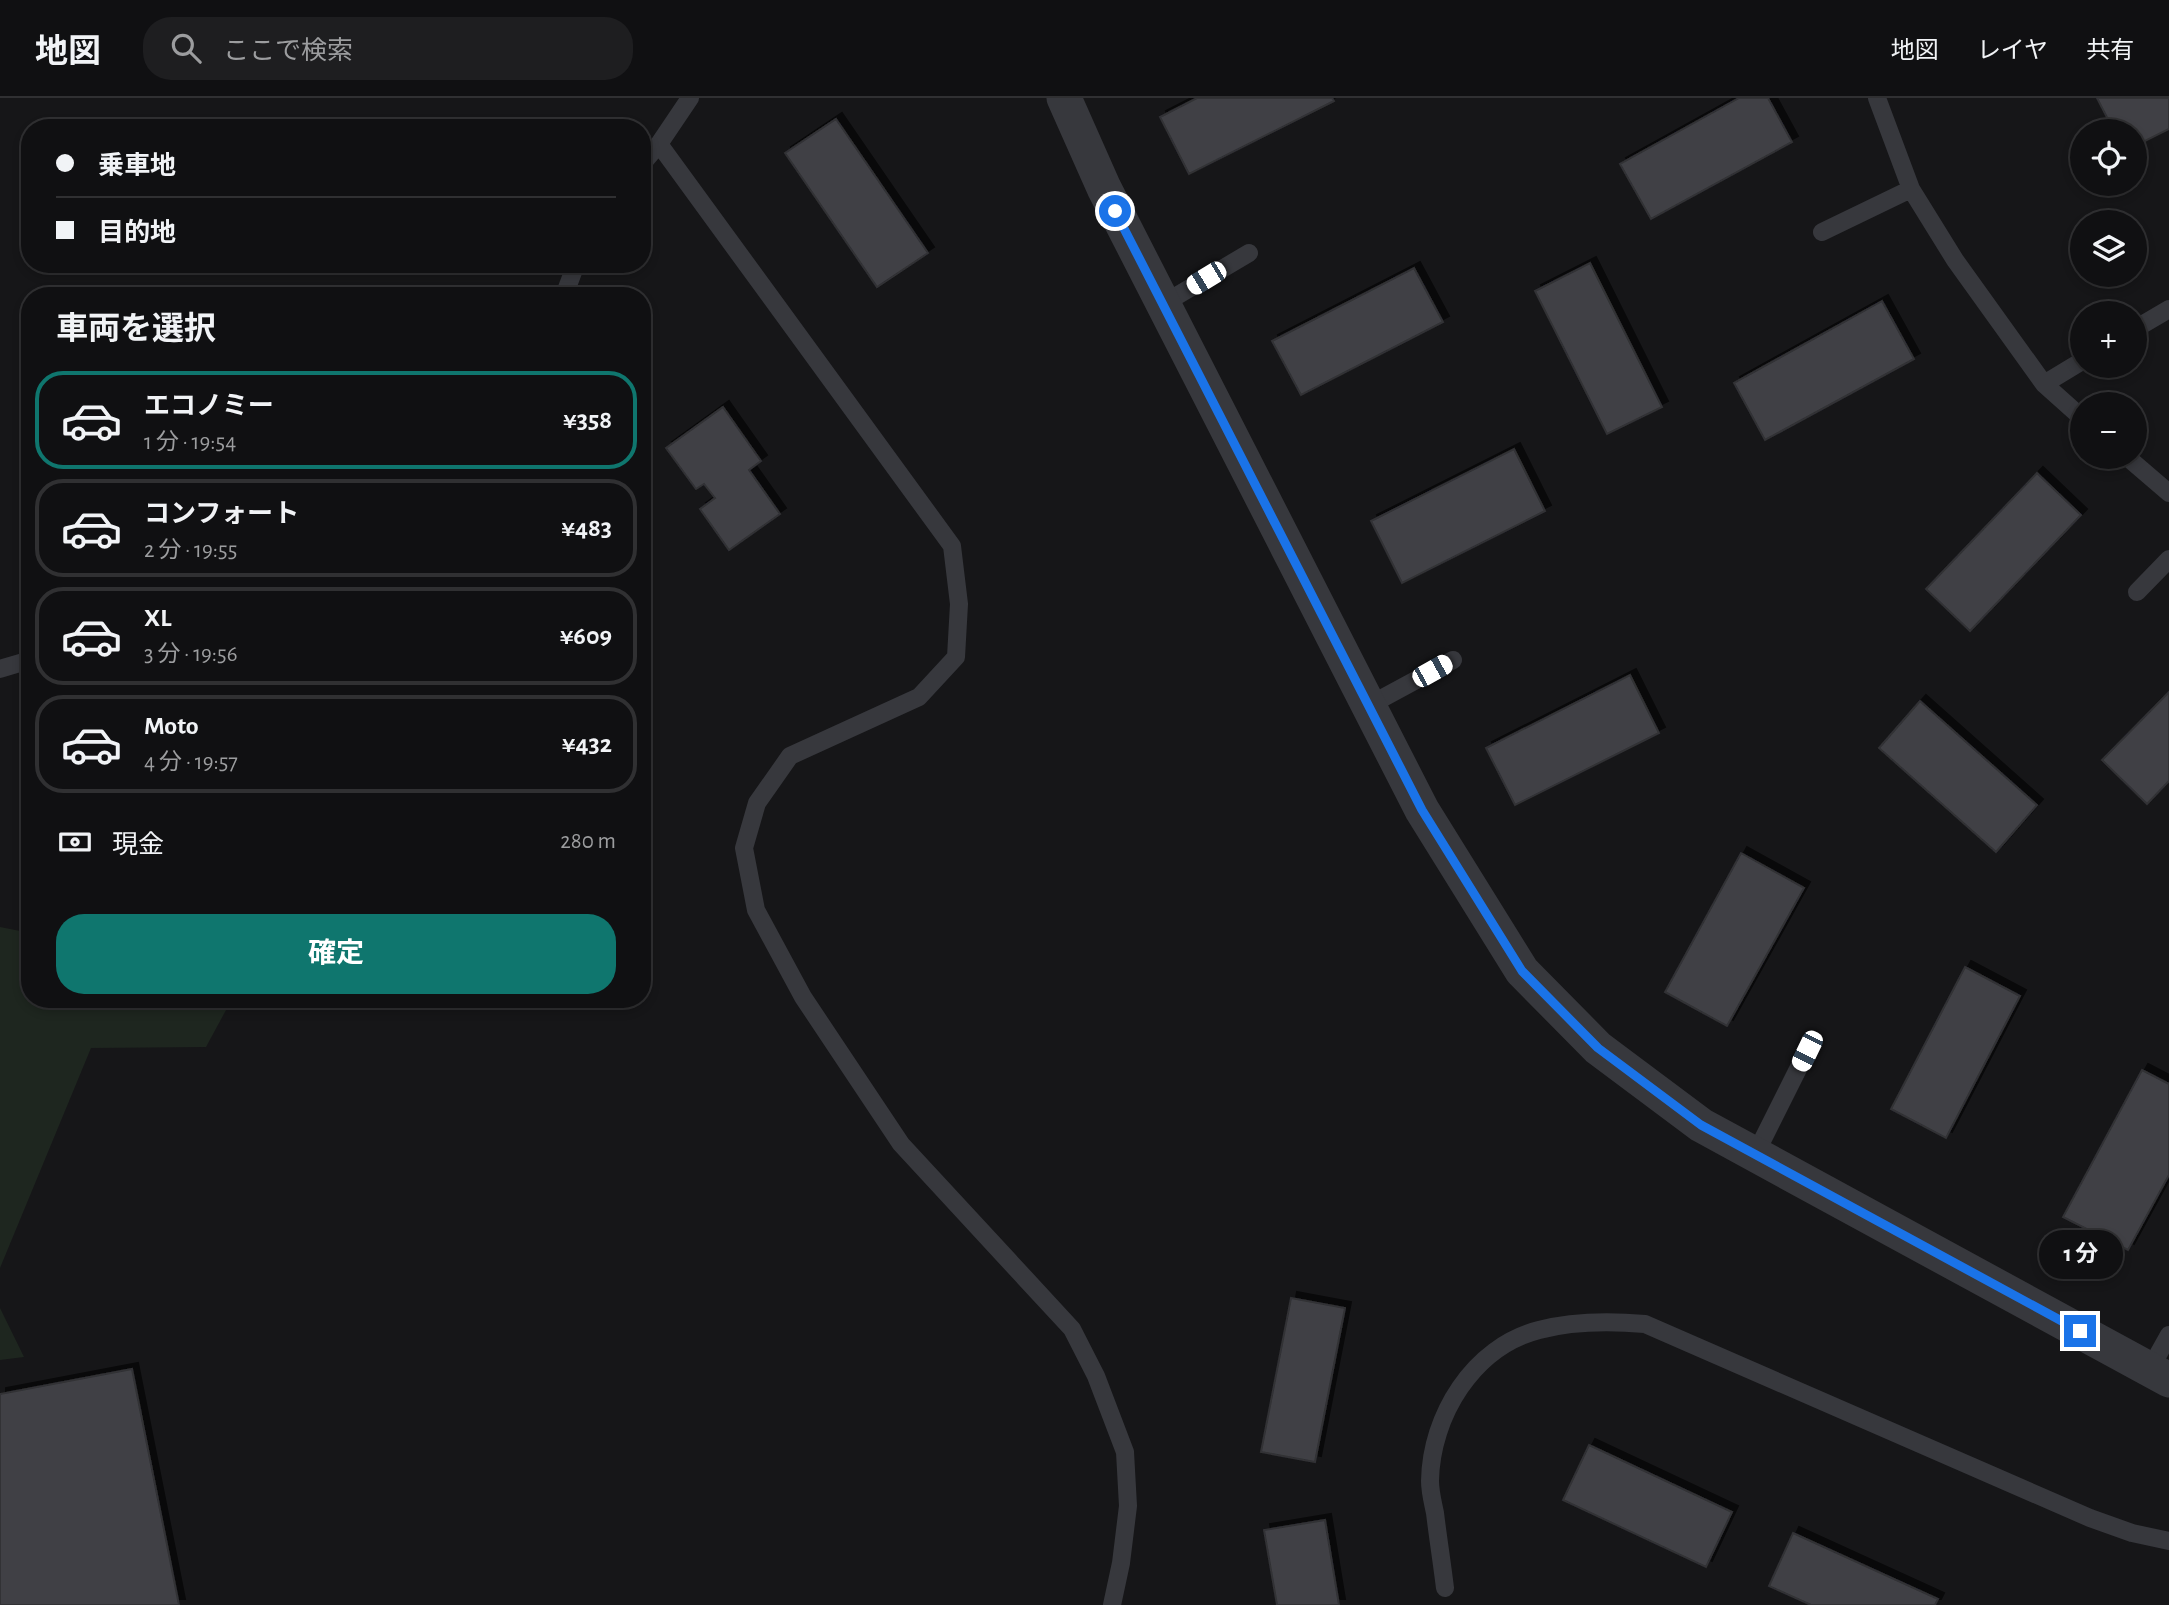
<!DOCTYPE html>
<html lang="ja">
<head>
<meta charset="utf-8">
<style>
	body { margin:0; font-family:"Alegreya Sans","Noto Sans JP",sans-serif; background:#1e1e20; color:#f1f3f6; height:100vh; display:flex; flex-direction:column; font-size:26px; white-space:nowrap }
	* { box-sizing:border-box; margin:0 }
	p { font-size:23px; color:#9c9d9f }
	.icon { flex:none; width:38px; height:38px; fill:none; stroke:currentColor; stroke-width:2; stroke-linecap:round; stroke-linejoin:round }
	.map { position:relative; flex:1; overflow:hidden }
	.panel { position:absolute; left:21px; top:189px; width:630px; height:721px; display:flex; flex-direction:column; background:#101012; border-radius:28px; box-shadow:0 4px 10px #0003,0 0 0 2px #303032 }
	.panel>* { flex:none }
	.hud { position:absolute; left:21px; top:21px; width:630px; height:154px; border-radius:28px; box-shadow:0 4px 10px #0003,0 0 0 2px #303032; display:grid; align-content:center; height:154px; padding:0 35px; background:#101012 }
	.tools { position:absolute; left:2070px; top:21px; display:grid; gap:14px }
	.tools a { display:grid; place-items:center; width:77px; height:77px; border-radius:50%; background:#101012; box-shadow:0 4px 10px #0003,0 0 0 2px #303032; font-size:35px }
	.end { position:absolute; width:32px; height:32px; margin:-16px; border:9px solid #1a73e8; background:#fff; box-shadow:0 0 0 4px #fff }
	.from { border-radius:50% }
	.bubble { position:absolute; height:49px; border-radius:24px; background:#101012; box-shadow:0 4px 10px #0003,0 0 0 2px #303032; font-size:23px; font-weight:700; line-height:49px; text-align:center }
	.car { position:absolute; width:21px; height:42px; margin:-21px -10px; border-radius:9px; box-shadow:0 0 5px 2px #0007; background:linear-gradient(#fff 24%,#345 0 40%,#fff 0 76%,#345 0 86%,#fff 0) }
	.hud b { display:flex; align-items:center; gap:24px; height:66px; font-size:26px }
	.hud b+b { border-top:2px solid #303032 }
	.hud i { width:18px; height:18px; background:#f1f3f6 }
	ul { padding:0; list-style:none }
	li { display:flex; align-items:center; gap:21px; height:98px; margin:0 14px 10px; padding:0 21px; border:4px solid #303032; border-radius:28px }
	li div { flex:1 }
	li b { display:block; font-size:26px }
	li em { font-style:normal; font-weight:700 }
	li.current { border-color:#0f766e }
	li>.icon { width:63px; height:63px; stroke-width:1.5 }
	h2 { padding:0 35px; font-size:32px; line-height:84px }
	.pay { display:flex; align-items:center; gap:18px; height:77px; padding:0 35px; font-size:26px }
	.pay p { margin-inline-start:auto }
	.primary-button { display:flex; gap:14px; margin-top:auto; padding:14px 35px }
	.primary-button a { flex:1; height:80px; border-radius:28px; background:#0f766e; color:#fff; font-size:28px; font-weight:700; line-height:80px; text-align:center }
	header { display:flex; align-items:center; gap:42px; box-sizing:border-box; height:98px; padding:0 35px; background:#101012; border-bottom:2px solid #303032 }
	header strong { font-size:33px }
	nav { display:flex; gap:38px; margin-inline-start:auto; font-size:24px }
	.search { width:490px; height:63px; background:#1e1e20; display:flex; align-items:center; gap:18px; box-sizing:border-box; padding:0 24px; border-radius:28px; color:#9c9d9f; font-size:26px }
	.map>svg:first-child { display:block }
</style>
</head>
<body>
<header>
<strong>地図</strong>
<div class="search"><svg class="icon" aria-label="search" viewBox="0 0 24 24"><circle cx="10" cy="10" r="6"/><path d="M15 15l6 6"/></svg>ここで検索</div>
<nav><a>地図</a><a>レイヤ</a><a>共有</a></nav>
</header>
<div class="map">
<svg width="2169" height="1507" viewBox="0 0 2169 1507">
	<defs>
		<filter id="shadow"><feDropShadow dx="6" dy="-6" stdDeviation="0" flood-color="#0009"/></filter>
	</defs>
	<rect width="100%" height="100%" fill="#161618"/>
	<path fill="#1e261f" d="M0,829L30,835V901H232L206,949L91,950L0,1170Z
		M0,1210L24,1259L0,1262Z"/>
	<path fill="#404145" stroke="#303034" stroke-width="2" filter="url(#shadow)" d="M1197,0H1332L1334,3L1189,76L1160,19Z
		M1739,0H1768L1792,44L1651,121L1620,66Z
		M2097,0H2169V31L2135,48V33H2114Z
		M836,21L928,155L877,189L785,55Z
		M1590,165L1662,309L1607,336L1535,193Z
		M1414,170L1443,224L1301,297L1272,243Z
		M1882,203L1914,261L1765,342L1734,285Z
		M723,309L761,363L749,372L780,416L729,452L700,411L715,400L704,386L696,391L666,350Z
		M1514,351L1545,413L1402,485L1371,423Z
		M2037,375L2081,417L1970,533L1926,491Z
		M1630,577L1659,635L1515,707L1486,650Z
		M2169,594V683L2147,706L2102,662Z
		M1920,603L2037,707L1996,754L1879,650Z
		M1741,755L1804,790L1727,928L1665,894Z
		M1965,869L2020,898L1946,1040L1891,1011Z
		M2142,972L2169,986V1077L2128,1152L2063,1119Z
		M1291,1200L1345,1210L1315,1364L1261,1354Z
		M132,1271L179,1507H0V1296Z
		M1589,1347L1732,1414L1706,1469L1563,1402Z
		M1325,1422L1339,1507H1277L1264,1432Z
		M1793,1435L1938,1501L1935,1507H1811L1769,1488Z"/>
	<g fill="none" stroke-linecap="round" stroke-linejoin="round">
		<path stroke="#37383d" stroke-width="18" d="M690,0L659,46L952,448L959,506L956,559L919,599L790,658L757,705L744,750L756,812L803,899L901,1046L1072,1231L1096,1278L1125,1354L1128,1408L1121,1465L1112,1507
			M1877,0L1911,91L1955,162L2044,286L2082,320
			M642,66L659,46
			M1822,134L1911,91
			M564,198L576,166
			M1163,206L1249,155
			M2135,231L2169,211
			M2044,286L2082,263
			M2127,359L2169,395
			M2137,494L2169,461
			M0,571L30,562
			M1368,608L1453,562
			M1755,1057L1807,953
			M2150,1271L2169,1237
			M1445,1490C1442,1465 1438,1440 1435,1415C1433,1405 1430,1394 1430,1383C1431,1318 1473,1249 1539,1232C1573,1223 1610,1223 1645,1226L2090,1420L2132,1435L2169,1443"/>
		<path stroke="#37383d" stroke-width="35" d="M1064,0L1104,90L1422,712L1522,873L1598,950L1701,1027L2169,1282"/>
	</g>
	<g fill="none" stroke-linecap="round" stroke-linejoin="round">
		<path stroke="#1a73e8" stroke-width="9" d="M1115,113L1422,712L1522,873L1598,950L1701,1027L2080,1233"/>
	</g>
</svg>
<div class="tools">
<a><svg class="icon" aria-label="locate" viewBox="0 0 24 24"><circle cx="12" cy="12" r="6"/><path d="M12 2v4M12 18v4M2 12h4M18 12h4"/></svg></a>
<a><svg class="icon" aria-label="layers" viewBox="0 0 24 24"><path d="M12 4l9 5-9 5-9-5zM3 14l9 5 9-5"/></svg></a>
<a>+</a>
<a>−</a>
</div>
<i class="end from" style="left:1115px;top:113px"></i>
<i class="end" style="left:2080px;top:1233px"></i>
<div class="bubble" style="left:2039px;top:1132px;width:84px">1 分</div>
<i class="car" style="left:1206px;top:180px;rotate:239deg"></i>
<i class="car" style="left:1432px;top:573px;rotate:61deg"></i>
<i class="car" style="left:1807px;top:953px;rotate:206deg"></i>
<div class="hud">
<b><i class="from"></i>乗車地</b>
<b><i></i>目的地</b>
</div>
<section class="panel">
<h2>車両を選択</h2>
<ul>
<li class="current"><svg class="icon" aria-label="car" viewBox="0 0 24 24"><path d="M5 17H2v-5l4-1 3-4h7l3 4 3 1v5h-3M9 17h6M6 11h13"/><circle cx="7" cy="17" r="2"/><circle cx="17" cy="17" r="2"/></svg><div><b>エコノミー</b><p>1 分 · 19:54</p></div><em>¥358</em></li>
<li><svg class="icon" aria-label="car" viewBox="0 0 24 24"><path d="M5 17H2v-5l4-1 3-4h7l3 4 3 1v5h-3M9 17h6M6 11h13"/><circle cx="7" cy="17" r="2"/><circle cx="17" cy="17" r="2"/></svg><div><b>コンフォート</b><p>2 分 · 19:55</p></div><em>¥483</em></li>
<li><svg class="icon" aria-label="car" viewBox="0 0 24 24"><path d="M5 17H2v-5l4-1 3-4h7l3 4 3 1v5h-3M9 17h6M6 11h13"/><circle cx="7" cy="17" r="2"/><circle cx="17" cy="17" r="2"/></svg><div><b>XL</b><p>3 分 · 19:56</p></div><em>¥609</em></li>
<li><svg class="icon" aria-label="car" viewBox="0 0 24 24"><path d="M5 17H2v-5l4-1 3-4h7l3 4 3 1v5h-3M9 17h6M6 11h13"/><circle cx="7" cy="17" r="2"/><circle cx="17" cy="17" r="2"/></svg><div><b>Moto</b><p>4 分 · 19:57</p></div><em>¥432</em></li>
</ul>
<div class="pay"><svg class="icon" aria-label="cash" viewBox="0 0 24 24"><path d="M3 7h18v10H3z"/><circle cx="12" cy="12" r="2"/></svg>現金<p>280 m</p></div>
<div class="primary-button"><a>確定</a></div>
</section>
</div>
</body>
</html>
